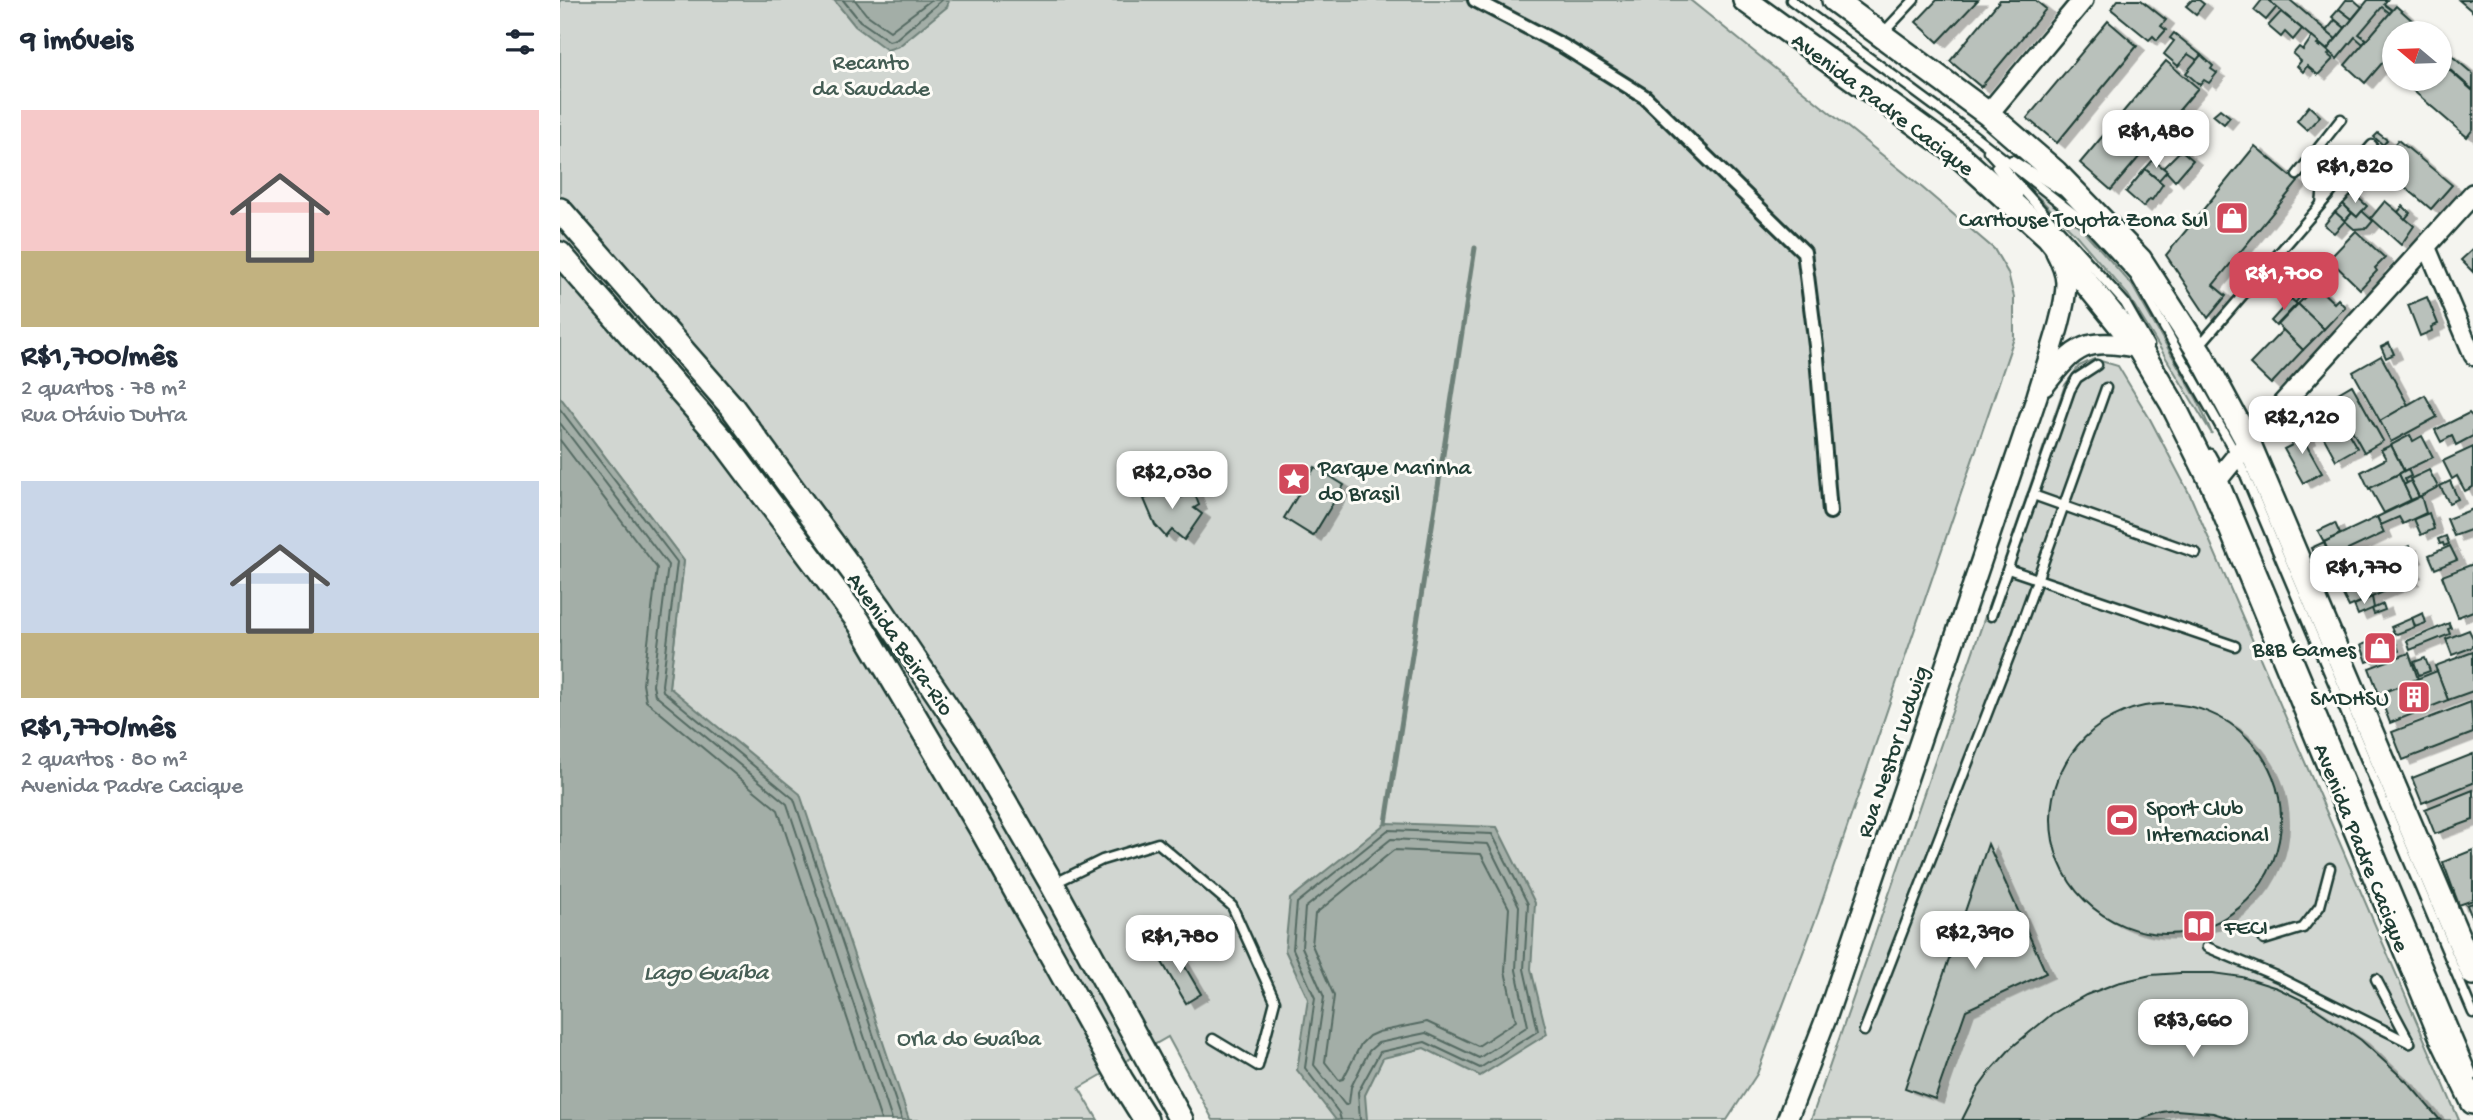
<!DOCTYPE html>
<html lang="pt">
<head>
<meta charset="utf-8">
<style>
  body { margin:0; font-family:"Gochi Hand",sans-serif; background:#f2f2f3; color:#1f2937; height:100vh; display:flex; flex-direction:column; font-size:26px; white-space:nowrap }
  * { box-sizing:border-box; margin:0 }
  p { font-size:23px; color:#747a83 }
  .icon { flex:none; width:38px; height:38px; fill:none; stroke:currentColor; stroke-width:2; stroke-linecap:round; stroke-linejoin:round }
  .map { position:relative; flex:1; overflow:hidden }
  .panel { display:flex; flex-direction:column; background:#fff; width:560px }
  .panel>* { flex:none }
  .needle { width:46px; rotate:289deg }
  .buttons { position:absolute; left:1822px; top:21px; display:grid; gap:14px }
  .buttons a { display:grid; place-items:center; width:70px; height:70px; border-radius:50%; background:#fff; box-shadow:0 2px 5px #0004; font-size:35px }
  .price { position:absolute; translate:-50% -60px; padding:0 16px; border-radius:14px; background:#fff; color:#222; font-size:23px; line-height:46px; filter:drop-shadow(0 2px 4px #0008) }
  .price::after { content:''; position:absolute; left:50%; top:42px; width:21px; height:16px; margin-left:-10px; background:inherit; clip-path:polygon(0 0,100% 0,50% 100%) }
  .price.current { background:#d1495b; color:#fff }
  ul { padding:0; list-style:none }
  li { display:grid; align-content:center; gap:14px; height:371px; padding:0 21px }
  li span { display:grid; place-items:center; height:217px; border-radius:0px; color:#555 }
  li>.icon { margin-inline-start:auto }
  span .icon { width:126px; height:126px; fill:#fffc; stroke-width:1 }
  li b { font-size:30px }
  h2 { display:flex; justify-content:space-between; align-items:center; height:84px; padding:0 21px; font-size:30px }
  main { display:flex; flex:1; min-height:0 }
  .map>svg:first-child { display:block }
  .green { fill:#d1d6d1; stroke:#788a82; stroke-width:2 }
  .water { fill:#a3aea7; stroke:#6e8179; stroke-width:2 }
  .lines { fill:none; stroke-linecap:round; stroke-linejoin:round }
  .shore { stroke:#546a62; stroke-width:2 }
  .stream { stroke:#6e8179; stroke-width:5 }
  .building { fill:#b9c1bb; stroke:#1f3d34; stroke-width:2; filter:url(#shadow) }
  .service-casing { stroke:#1f3d34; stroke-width:13 }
  .pedestrian-casing { stroke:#1f3d34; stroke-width:18 }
  .minor-casing { stroke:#1f3d34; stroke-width:21 }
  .tertiary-casing { stroke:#1f3d34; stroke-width:24 }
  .secondary-casing { stroke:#1f3d34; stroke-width:28 }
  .service { stroke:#fdfcf7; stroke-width:8 }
  .pedestrian { stroke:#fdfcf7; stroke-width:12 }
  .minor { stroke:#fdfcf7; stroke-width:16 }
  .tertiary { stroke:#fdfcf7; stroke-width:19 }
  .secondary { stroke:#fdfcf7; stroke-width:23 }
  .labels { text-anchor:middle; stroke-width:6; stroke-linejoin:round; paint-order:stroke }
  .park-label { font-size:23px; fill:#435c53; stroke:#fdfcf7 }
  .street-label { font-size:23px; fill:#1f3d34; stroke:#fdfcf7 }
  .poi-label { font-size:23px; fill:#1f3d34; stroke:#fdfcf7; text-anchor:end }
  .water-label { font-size:24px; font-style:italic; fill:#475f56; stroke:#fdfcf7 }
</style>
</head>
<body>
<main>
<section class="panel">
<h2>9 imóveis<svg class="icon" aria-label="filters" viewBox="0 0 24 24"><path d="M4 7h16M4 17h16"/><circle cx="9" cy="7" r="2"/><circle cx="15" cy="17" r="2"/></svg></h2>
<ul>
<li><span style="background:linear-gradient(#f6c9c9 65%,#c2b280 0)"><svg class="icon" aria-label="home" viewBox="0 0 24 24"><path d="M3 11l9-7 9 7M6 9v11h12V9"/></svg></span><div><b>R$1,700/mês</b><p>2 quartos · 78 m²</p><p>Rua Otávio Dutra</p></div></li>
<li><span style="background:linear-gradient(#c9d6e8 70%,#c2b280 0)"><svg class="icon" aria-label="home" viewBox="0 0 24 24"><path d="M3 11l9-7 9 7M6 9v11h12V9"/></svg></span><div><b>R$1,770/mês</b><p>2 quartos · 80 m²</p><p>Avenida Padre Cacique</p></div></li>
</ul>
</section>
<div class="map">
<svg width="1913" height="1120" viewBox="0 0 1913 1120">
  <defs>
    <filter id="shadow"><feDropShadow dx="8" dy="4.5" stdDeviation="0" flood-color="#0004"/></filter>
  </defs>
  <rect width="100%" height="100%" fill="#f4f4ef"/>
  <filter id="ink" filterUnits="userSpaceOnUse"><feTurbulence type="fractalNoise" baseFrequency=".0143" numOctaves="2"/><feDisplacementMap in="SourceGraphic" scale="14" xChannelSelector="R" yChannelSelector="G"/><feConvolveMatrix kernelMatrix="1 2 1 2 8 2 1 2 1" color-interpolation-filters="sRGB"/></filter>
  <g filter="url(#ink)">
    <g class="green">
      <path d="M0,0H1130L1352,179L1434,249L1448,273L1454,297V338L1258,913L1197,1074L1167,1120H653L608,1037L519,1088L538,1120H338L109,687L124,561L0,397Z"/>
      <path d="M1444,163L1522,229L1572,285L1638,401L1652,434L1568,295L1516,235Z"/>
      <path d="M1534,359L1558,366L1590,419L1630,495L1899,1120H1251L1505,385L1519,366Z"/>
    </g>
    <g class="water">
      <path d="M274,0H389L387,7L339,46L327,50L295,26Z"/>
      <path d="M0,397L124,561L109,687L240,794L349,1120H0Z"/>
      <path d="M826,823L937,827L975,903L971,969L987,1034L920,1076L864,1048L823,1058L805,1095L807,1120H776L737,1070L748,999L725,950L730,899Z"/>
    </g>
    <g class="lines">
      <g class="shore">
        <path d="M283,0L300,21L329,41L336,39L382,0"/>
        <path d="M295,0L306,14L330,31L371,0"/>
        <path d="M0,409L117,562L102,685L103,691L234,799L342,1120"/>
        <path d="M0,423L108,565L93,685L95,695L227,804L332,1120"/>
        <path d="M0,440L97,568L83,684L86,701L218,810L321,1120"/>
        <path d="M831,839L928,844L959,906L956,970L968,1026L919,1058L866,1033L818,1043L809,1051L791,1087L789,1103L785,1105L754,1065L764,997L742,947L745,908Z"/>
        <path d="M834,850L921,854L949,908L945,971L956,1021L918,1046L867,1022L818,1032L809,1036L801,1044L783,1079L779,1080L765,1062L774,996L752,945L755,914Z"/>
        <path d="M781,1120L779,1113L745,1068L755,998L733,949L737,903L828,830L932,834L968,904L964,969L978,1031L920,1068L865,1042L820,1052L798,1092L800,1120"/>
      </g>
      <path class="stream" d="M826,823L915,248"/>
    </g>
    <g class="building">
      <path d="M1377,0H1418L1378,42L1356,22Z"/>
      <path d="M1440,0H1475L1486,9L1421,87L1390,61Z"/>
      <path d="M1558,0H1581L1606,20L1601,26L1606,30L1597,40L1593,36L1589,40L1551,9Z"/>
      <path d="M1632,0H1639L1644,4L1636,14L1626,6Z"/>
      <path d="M1702,0H1708L1717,7L1706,20L1694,10Z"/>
      <path d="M1708,0H1730L1776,39L1767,50Z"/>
      <path d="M1786,0H1794L1802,7L1792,19L1779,9Z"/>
      <path d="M1808,0H1827L1824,4L1832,10L1830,13L1822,7L1799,34L1807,40L1803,44L1795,37L1777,59L1767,50Z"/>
      <path d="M1899,0H1913V12Z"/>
      <path d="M1836,6L1855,23L1852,27L1859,33L1849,31L1847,33H1834V49L1827,57L1834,63L1830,68L1823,62L1805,83L1785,65Z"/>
      <path d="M1779,9L1792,19L1785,28L1772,17Z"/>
      <path d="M1721,12L1742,29L1733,40L1725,32L1721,37L1708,26Z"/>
      <path d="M1775,20L1785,28L1776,39L1766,31Z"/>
      <path d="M1548,21L1577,46L1497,143L1467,118Z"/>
      <path d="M1614,33L1641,55L1637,60L1628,54L1618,66L1604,54L1614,41L1610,38Z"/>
      <path d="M1752,37L1759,43L1757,45L1760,47L1761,45L1770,53L1768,55L1773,59L1758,75L1747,66L1743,72L1737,66L1741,61L1733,54L1739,47L1743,50Z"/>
      <path d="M1880,46L1913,74V90L1880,61Z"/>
      <path d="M1641,55L1653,66L1651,69L1657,73L1649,83L1644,80L1640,85L1626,73Z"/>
      <path d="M1606,61L1638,88L1551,190L1520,163Z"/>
      <path d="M1880,62L1913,91V129L1907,137L1842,81L1843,79H1880Z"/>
      <path d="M1749,106L1760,116L1747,130L1737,121Z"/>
      <path d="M1660,109L1670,117L1664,124L1653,115Z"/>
      <path d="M1818,133L1827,140L1823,145L1814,137Z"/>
      <path d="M1838,140L1892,185L1871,209L1818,164Z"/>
      <path d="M1695,146L1738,182L1653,285L1666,296L1648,318L1606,255Z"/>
      <path d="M1621,150L1633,160L1615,181L1603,168Z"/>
      <path d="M1593,160L1607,171L1599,180L1585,169Z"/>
      <path d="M1585,169L1603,184L1592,200L1590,199L1583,207L1566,192Z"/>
      <path d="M1793,193L1807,206L1797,217L1783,204Z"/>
      <path d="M1825,201L1854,226L1841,245L1811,218Z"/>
      <path d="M1783,204L1792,213L1785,221L1775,212Z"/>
      <path d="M1843,206L1850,213L1845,219L1838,212Z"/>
      <path d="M1802,211L1813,221L1807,228L1794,229L1785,221L1792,213L1797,217Z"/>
      <path d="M1775,212L1785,221L1774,233L1764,225Z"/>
      <path d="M1796,231L1825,258L1815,268L1817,271L1800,289L1769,259Z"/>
      <path d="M1913,249V272L1901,260Z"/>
      <path d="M1751,277L1755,280L1735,303L1731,299Z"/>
      <path d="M1756,286L1774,303L1778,299L1785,307L1764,329L1738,304Z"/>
      <path d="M1867,297L1878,324L1871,327L1872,331L1860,336L1848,305Z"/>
      <path d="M1731,299L1737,304L1716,326L1711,321Z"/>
      <path d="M1738,304L1764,329L1743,350L1718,325Z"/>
      <path d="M1723,330L1743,350L1711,384L1690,364Z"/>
      <path d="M1829,343L1834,354L1826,358L1821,347Z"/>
      <path d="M1821,356L1848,405L1820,421L1793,372Z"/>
      <path d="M1792,385L1823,441L1804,452L1773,396Z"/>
      <path d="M1865,395L1877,417L1831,442L1820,421Z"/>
      <path d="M1772,405L1797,448L1776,460L1752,416Z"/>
      <path d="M1909,413L1913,417V436L1896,445L1892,436L1881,442L1875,430Z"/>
      <path d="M1742,427L1748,439L1744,441L1762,473L1743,483L1724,449L1732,445L1726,435Z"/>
      <path d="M1850,435L1853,441L1862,436L1873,457L1844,471L1831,445Z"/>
      <path d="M1831,445L1844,471L1809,489L1801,472L1826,459L1821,450Z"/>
      <path d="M1913,447V487L1905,491L1897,476L1892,479L1883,461Z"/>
      <path d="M755,467L784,485L753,536L724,518Z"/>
      <path d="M1848,469L1851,476L1845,479L1847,483L1844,485L1839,474Z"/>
      <path d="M1869,470L1878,487L1859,497L1850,479Z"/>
      <path d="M1839,474L1851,500L1824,513L1810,488Z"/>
      <path d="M599,480L603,491L612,487L617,499L634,492L639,505L634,508L642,514L624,540L612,530L606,537L595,525L584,499L593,495L589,484Z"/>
      <path d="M1851,481L1859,497L1851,500L1844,485Z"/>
      <path d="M1890,481L1898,499L1889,503L1880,486Z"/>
      <path d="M1861,496L1866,513L1843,524L1839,517L1821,525L1817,517Z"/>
      <path d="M1913,509V529L1894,536L1887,519Z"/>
      <path d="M1869,513L1874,529L1861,535L1854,519Z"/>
      <path d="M1817,517L1824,533L1771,558L1764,542Z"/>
      <path d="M1775,523L1780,534L1764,542L1758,531Z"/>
      <path d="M1886,536L1889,544L1884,546L1883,543L1880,544L1878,539Z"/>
      <path d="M1764,542L1767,549L1754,555L1751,548Z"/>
      <path d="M1849,546L1854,558L1814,576L1809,565Z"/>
      <path d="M1890,546L1897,560L1875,569L1869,555Z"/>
      <path d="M1848,561L1853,573L1849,575L1851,580L1789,607L1781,591Z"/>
      <path d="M1913,564V611L1898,617L1882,576Z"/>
      <path d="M1785,567L1790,578L1760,591L1756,579Z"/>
      <path d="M1812,597L1814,608L1798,615L1794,605Z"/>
      <path d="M1823,604L1825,610L1814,614L1812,609Z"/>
      <path d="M1863,613L1866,623L1855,627L1852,618Z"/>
      <path d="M1852,618L1855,627L1837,634L1834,633L1831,627Z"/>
      <path d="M1889,623L1891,628L1888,629L1890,634L1850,650L1847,641Z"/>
      <path d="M1909,630L1913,638V647L1892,655L1886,639Z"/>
      <path d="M1833,634L1839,651L1807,662L1801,645Z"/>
      <path d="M1913,652V691L1888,700L1875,666Z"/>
      <path d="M1849,653L1858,679L1819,694L1809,668Z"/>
      <path d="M1865,658L1870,671L1859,675L1854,662Z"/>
      <path d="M1877,671L1888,700L1830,723L1819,694Z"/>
      <path d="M1911,702L1913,733L1843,760L1832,732Z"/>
      <circle cx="1606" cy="819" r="115"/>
      <path d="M1913,754V783L1862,803L1852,778Z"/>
      <path d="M1913,790V820L1875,834L1865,809Z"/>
      <path d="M1428,844L1486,973L1406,1010L1375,1099L1345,1088Z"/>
      <path d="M1913,850V900L1899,905L1883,862Z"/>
      <path d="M1913,903V920L1907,905Z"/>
      <path d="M614,948L641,994L626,1003L599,957Z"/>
      <path d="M1620,973H1653L1682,977L1717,988L1746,1002L1801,1040L1849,1084L1880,1120H1676L1653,1113L1616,1110L1602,1112L1579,1120H1402L1417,1090L1433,1068L1452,1047L1492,1014L1526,995L1557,983L1591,975Z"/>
    </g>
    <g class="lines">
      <defs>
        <g id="service">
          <path d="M1231,0L1411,133L1527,224L1575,276L1677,456L1913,1013"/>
          <path d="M1323,33L1354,0"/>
          <path d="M1428,151L1565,303L1589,345"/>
          <path d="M1452,160L1500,190"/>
          <path d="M1745,166C1763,179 1764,183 1761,204"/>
          <path d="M1436,167L1458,195"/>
          <path d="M1737,175L1781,119"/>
          <path d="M1639,346L1812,145"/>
          <path d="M1650,454L1661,474L1913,1076"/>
          <path d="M1473,495L1636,553"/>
          <path d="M1448,569L1675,646"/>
          <path d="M1431,616L1510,390L1517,378L1537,365"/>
          <path d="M495,883L542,860L598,843L672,906L715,1001L698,1066L653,1039"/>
          <path d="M1704,940L1743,928L1760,906L1770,868"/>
          <path d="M1647,947L1718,977L1850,1043"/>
          <path d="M1816,979L1850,1043"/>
          <path d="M1304,1031L1454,644L1546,388"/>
        </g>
        <path id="pedestrian" d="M915,0L1003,46L1085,97L1244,252L1256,346L1270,512"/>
        <path id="minor" d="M1867,247L1913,356"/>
        <g id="tertiary">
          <path d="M1428,114L1523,0"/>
          <path d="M1484,386C1516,344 1526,338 1579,348"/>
          <path d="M1653,485L1688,442L1913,194"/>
          <path d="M1227,1120L1267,1016L1477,396C1486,365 1506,313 1506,283C1506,272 1501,262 1496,252"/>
        </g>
        <g id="secondary">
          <path d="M1185,0L1395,152L1488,236L1579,348L1612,403L1653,485L1882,1038L1913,1102"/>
          <path d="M1274,0L1428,114L1495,172L1580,260L1640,353L1688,442L1913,973"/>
          <path d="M0,210L172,407L320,608L409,740L492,884L621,1120"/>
          <path d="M0,254L162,439L299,622L422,830L561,1080L586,1120"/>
        </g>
      </defs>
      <use href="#service" class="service-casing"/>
      <use href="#pedestrian" class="pedestrian-casing"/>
      <use href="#minor" class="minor-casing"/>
      <use href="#tertiary" class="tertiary-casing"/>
      <use href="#secondary" class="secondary-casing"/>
      <use href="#service" class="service"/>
      <use href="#pedestrian" class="pedestrian"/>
      <use href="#minor" class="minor"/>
      <use href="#tertiary" class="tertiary"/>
      <use href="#secondary" class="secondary"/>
    </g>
  </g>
  <defs>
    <symbol id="shop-square" viewBox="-11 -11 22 22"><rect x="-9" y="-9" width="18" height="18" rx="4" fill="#d1495b" stroke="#fdfcf7"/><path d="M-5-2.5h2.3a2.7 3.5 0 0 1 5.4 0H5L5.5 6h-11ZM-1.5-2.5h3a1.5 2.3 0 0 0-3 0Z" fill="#fff"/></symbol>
    <symbol id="sight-square" viewBox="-11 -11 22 22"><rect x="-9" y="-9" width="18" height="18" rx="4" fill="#d1495b" stroke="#fdfcf7"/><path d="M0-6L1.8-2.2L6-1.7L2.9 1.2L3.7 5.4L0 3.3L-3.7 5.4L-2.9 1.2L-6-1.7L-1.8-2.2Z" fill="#fff"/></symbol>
    <symbol id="building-square" viewBox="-11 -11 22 22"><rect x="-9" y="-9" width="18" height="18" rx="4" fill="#d1495b" stroke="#fdfcf7"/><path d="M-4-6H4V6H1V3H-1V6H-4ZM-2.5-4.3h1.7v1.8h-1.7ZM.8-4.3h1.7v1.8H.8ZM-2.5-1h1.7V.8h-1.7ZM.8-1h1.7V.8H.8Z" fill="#fff"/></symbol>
    <symbol id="stadium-square" viewBox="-11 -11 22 22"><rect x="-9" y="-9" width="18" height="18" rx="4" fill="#d1495b" stroke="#fdfcf7"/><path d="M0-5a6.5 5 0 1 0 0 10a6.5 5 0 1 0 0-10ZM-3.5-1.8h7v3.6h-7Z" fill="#fff"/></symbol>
    <symbol id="library-square" viewBox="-11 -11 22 22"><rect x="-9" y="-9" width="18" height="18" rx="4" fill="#d1495b" stroke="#fdfcf7"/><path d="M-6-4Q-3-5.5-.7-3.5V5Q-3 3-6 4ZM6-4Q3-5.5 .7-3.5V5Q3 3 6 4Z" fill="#fff"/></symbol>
  </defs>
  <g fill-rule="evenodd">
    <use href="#shop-square" x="1653" y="199" width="38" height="38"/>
    <use href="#sight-square" x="715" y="460" width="38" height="38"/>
    <use href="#shop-square" x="1801" y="629" width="38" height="38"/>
    <use href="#building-square" x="1835" y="678" width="38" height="38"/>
    <use href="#stadium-square" x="1543" y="801" width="38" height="38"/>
    <use href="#library-square" x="1620" y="907" width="38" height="38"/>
  </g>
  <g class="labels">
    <g class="park-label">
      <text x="311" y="69">Recanto<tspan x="311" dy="26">da Saudade</tspan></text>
      <text x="409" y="1045">Orla do Guaíba</text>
    </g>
    <g class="street-label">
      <text transform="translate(1324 103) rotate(37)" y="8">Avenida Padre Cacique</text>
      <text transform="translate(342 643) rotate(55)" y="8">Avenida Beira-Rio</text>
      <text transform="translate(1331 751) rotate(-71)" y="8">Rua Nestor Ludwig</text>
      <text transform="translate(1803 847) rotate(68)" y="8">Avenida Padre Cacique</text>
    </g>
    <g class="poi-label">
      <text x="1648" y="226">CarHouse Toyota Zona Sul</text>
      <text x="758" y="474" text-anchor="start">Parque Marinha<tspan x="758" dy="26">do Brasil</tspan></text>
      <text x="1796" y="656">B&amp;B Games</text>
      <text x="1829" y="705">SMDHSU</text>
      <text x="1586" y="815" text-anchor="start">Sport Club<tspan x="1586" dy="26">Internacional</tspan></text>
      <text x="1664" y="934" text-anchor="start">FECI</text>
    </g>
    <g class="water-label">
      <text x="146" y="979">Lago Guaíba</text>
    </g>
  </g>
</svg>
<div class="buttons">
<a><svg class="needle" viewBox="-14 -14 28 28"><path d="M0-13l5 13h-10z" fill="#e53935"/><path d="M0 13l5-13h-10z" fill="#747a83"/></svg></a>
</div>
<b class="price" style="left:1596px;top:170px">R$1,480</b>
<b class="price" style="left:1795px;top:205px">R$1,820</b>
<b class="price current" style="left:1724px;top:312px">R$1,700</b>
<b class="price" style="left:1742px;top:456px">R$2,120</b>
<b class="price" style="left:612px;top:511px">R$2,030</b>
<b class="price" style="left:1804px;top:606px">R$1,770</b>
<b class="price" style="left:1415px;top:971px">R$2,390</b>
<b class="price" style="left:620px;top:975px">R$1,780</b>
<b class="price" style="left:1633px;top:1059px">R$3,660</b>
</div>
</main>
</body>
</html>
